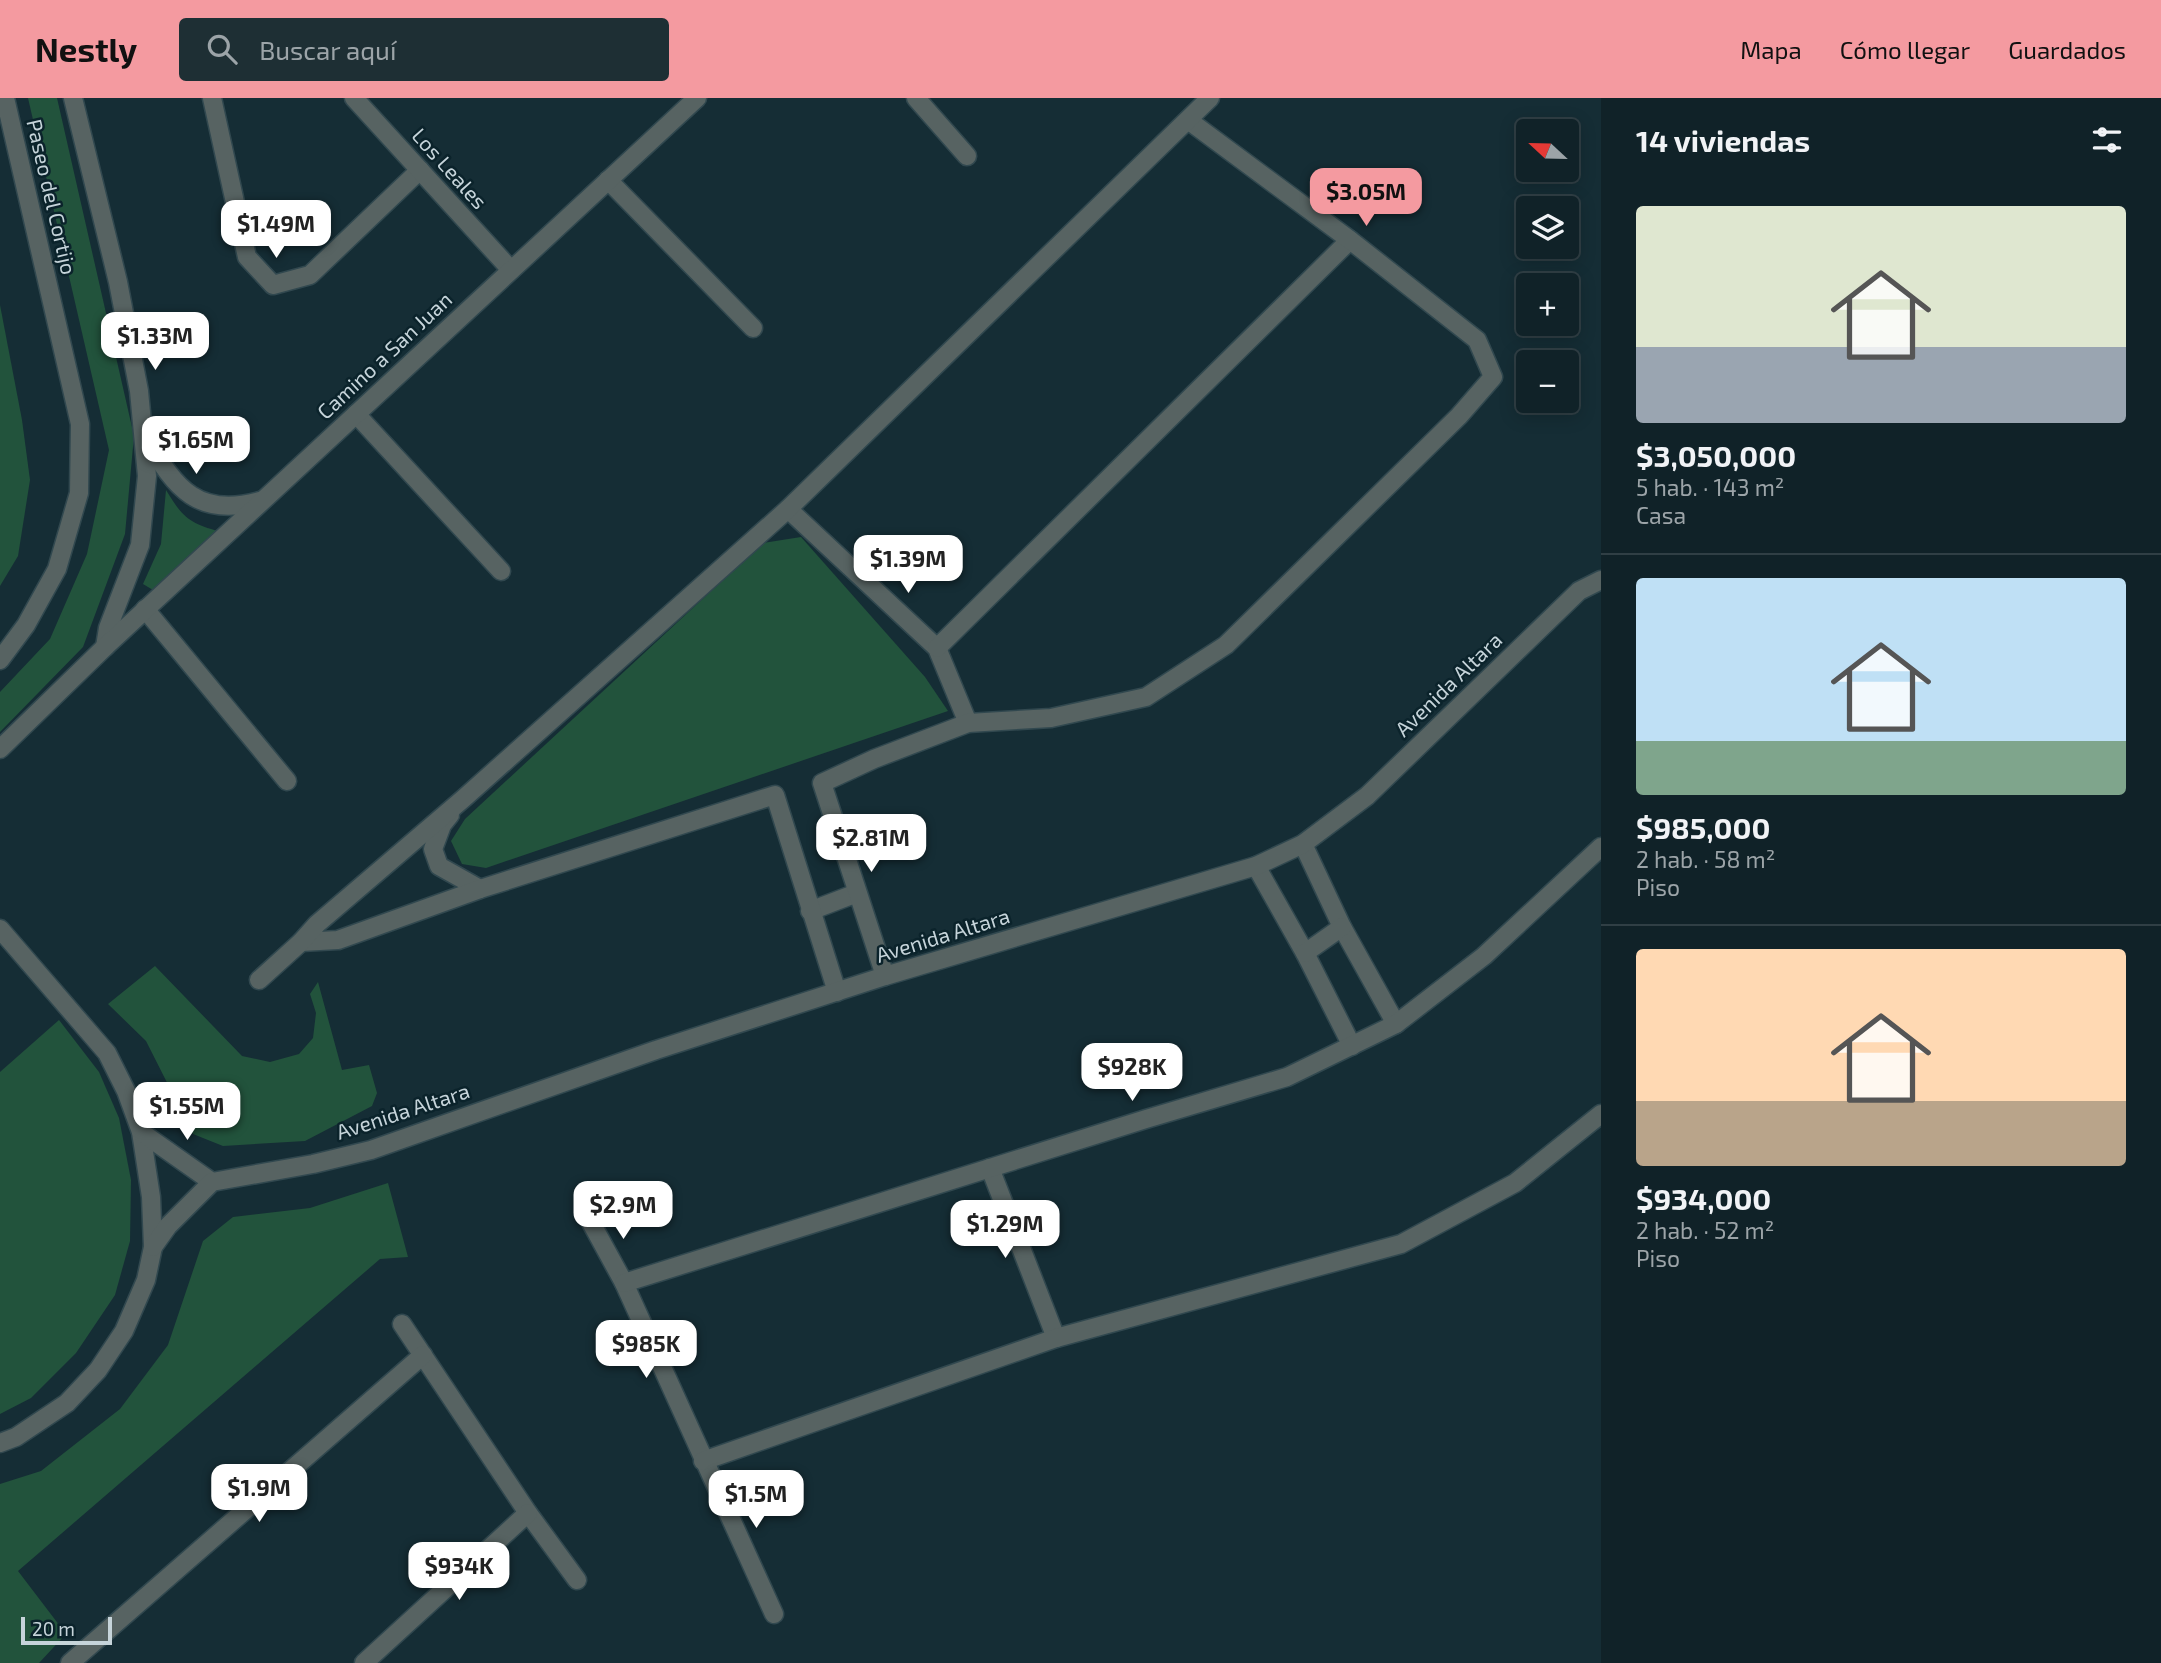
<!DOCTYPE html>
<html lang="es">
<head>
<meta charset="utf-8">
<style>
  body { margin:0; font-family:"Exo 2",sans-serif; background:#1e2f34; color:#f1f3f6; height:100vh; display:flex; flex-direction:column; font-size:26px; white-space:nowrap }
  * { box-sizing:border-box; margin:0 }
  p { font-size:23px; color:#9ca4a8 }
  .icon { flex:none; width:38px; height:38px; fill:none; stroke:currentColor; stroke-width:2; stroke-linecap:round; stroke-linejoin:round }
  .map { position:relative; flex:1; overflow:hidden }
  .panel { display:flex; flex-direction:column; background:#102228; width:560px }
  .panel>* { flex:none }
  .needle { width:46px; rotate:292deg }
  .tools { position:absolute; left:1516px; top:21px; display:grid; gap:14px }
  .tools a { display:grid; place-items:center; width:63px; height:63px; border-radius:7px; background:#102228; box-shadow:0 4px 18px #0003,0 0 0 2px #303f45; font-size:35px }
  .scale { position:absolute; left:21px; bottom:18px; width:91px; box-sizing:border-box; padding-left:7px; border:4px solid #c6d4da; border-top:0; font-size:19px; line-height:24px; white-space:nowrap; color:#c6d4da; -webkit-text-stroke:5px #0b232b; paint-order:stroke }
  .price { position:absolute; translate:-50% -60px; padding:0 16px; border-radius:14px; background:#fff; color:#222; font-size:23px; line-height:46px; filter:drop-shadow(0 2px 4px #0008) }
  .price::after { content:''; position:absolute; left:50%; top:42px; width:21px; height:16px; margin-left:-10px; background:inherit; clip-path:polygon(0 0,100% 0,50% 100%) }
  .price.current { background:#f49aa0; color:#111 }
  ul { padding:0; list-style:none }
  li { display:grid; align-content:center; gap:14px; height:371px; padding:0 35px }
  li+li { border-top:2px solid #303f45 }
  li span { display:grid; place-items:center; height:217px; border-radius:7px; color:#555 }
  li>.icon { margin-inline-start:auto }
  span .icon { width:126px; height:126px; fill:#fffc; stroke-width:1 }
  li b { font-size:30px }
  h2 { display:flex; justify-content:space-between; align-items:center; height:84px; padding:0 35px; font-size:30px }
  header { display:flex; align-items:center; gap:42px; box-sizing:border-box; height:98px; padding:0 35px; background:#f49aa0; color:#111 }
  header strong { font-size:33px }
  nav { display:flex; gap:38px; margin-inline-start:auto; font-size:24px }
  .search { width:490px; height:63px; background:#1e2f34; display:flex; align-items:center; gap:18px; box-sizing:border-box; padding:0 24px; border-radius:7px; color:#9ca4a8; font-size:26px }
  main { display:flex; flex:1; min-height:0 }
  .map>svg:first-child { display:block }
  .green { fill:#22533c }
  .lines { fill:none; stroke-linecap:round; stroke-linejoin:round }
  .minor-casing { stroke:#31484f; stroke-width:21 }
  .minor { stroke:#576362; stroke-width:18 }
  .labels { text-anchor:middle; stroke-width:5; stroke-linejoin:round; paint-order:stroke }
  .street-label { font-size:21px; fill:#c6d4da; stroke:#0b232b }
</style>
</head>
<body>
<header>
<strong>Nestly</strong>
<div class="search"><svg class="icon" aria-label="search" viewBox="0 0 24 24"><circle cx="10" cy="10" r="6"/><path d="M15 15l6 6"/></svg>Buscar aquí</div>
<nav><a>Mapa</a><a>Cómo llegar</a><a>Guardados</a></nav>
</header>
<main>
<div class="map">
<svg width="1601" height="1565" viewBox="0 0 1601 1565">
  <rect width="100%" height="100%" fill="#152d35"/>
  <g class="green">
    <path d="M28,0H57L134,338L125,436L83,549L0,634V594L50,541L87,456L109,352Z"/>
    <path d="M0,207L22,322L30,382L18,458L0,488Z"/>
    <path d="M166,392C184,422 190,425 224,435L158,495L143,486L161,446Z"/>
    <path d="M801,439L925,579L948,613L486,770L462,766L451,743L465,721L763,445Z"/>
    <path d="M155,868L242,958L270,964L299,956L313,940L316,915L310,896L318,884L342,972L369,967L377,995L372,1008L305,1043L223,1048L193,1036L146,943L108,906Z"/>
    <path d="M59,922L99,974L119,1020L131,1082L130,1143L115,1197L76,1255L31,1300L0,1316V974Z"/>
    <path d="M388,1085L408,1159L380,1161L18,1473L66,1536L39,1565H0V1386L41,1373L120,1311L168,1247L203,1143L233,1119L310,1110Z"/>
  </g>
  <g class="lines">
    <defs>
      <g id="minor">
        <path d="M73,0L118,184L139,293L147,378L140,447L108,530L105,549"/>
        <path d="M212,0L247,159L273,187L310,177L420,72"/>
        <path d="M354,0L511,172"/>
        <path d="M916,0L967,58"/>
        <path d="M608,82L753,230"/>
        <path d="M356,316L501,473"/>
        <path d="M147,342C176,391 198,420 260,403"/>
        <path d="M788,411L937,550L968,625"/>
        <path d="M145,511L287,683"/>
        <path d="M937,550L1350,142"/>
        <path d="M0,562L26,527L57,471L79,395L80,326L5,0"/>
        <path d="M0,651L105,549L697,0"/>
        <path d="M450,717L442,727L433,751L439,768L480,791"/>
        <path d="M1303,746L1342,829L1396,926"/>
        <path d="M1256,768L1305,855L1352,948"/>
        <path d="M810,813L857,795"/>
        <path d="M0,831L107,955L126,993L141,1034L151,1099L153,1149L146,1182L124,1233L98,1272L67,1305L16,1339L0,1345"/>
        <path d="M301,844L338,842L480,791L775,697L837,894"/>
        <path d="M1305,855L1342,829"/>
        <path d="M885,878L822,685L874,661L968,625L1051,620L1146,599L1226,547L1459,318L1493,279L1477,242L1350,142L1188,22"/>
        <path d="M259,882L301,844L317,826L463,701L788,411L1210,0"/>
        <path d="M141,1034L212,1084"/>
        <path d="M990,1070L1056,1240"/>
        <path d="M588,1119L624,1185L774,1516"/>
        <path d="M153,1149L168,1128L212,1084L313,1066L371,1052L656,952L885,878L1256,768L1303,746L1367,698L1579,493L1601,482"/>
        <path d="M624,1185L1146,1021L1287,979L1396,926L1484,858L1601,749"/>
        <path d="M402,1226L528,1415L577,1482"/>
        <path d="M703,1363L1056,1240L1401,1146L1515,1085L1601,1016"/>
        <path d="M70,1565L423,1257"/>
        <path d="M364,1565L528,1415"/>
      </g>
    </defs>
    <use href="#minor" class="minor-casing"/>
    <use href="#minor" class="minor"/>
  </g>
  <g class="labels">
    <g class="street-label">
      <text transform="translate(449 71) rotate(48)" y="7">Los Leales</text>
      <text transform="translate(51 99) rotate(77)" y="7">Paseo del Cortijo</text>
      <text transform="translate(385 258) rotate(-43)" y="7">Camino a San Juan</text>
      <text transform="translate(1449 587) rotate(-44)" y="7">Avenida Altara</text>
      <text transform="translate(943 838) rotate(-17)" y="7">Avenida Altara</text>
      <text transform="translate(403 1014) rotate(-18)" y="7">Avenida Altara</text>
    </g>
  </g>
</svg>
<div class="tools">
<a><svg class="needle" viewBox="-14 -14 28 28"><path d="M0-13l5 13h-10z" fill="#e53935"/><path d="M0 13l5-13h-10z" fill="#9ca4a8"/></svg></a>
<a><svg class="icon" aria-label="layers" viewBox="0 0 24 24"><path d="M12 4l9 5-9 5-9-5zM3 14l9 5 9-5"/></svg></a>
<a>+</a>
<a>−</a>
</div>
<div class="scale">20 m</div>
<b class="price current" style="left:1366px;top:130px">$3.05M</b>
<b class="price" style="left:276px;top:162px">$1.49M</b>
<b class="price" style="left:155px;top:274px">$1.33M</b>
<b class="price" style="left:196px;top:378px">$1.65M</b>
<b class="price" style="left:908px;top:497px">$1.39M</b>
<b class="price" style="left:871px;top:776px">$2.81M</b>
<b class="price" style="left:1132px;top:1005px">$928K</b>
<b class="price" style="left:187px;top:1044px">$1.55M</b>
<b class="price" style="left:623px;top:1143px">$2.9M</b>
<b class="price" style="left:1005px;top:1162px">$1.29M</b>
<b class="price" style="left:646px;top:1282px">$985K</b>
<b class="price" style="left:259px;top:1426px">$1.9M</b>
<b class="price" style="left:756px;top:1432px">$1.5M</b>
<b class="price" style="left:459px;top:1504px">$934K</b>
</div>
<section class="panel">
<h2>14 viviendas<svg class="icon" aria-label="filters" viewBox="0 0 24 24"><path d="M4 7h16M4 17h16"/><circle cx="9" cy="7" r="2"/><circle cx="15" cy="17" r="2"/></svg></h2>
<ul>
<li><span style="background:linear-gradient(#dfe7d0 65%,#9aa5b1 0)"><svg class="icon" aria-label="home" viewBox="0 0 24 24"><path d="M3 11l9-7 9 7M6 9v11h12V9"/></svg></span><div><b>$3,050,000</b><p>5 hab. · 143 m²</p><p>Casa</p></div></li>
<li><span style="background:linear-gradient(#bfe0f5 75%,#7fa58c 0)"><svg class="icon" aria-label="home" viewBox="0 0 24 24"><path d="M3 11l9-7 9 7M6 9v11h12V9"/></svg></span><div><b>$985,000</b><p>2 hab. · 58 m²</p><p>Piso</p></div></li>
<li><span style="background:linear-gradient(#ffd9b3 70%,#b9a48a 0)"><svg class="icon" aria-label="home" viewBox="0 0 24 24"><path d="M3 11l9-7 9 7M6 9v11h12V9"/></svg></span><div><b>$934,000</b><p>2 hab. · 52 m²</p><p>Piso</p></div></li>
</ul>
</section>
</main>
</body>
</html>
